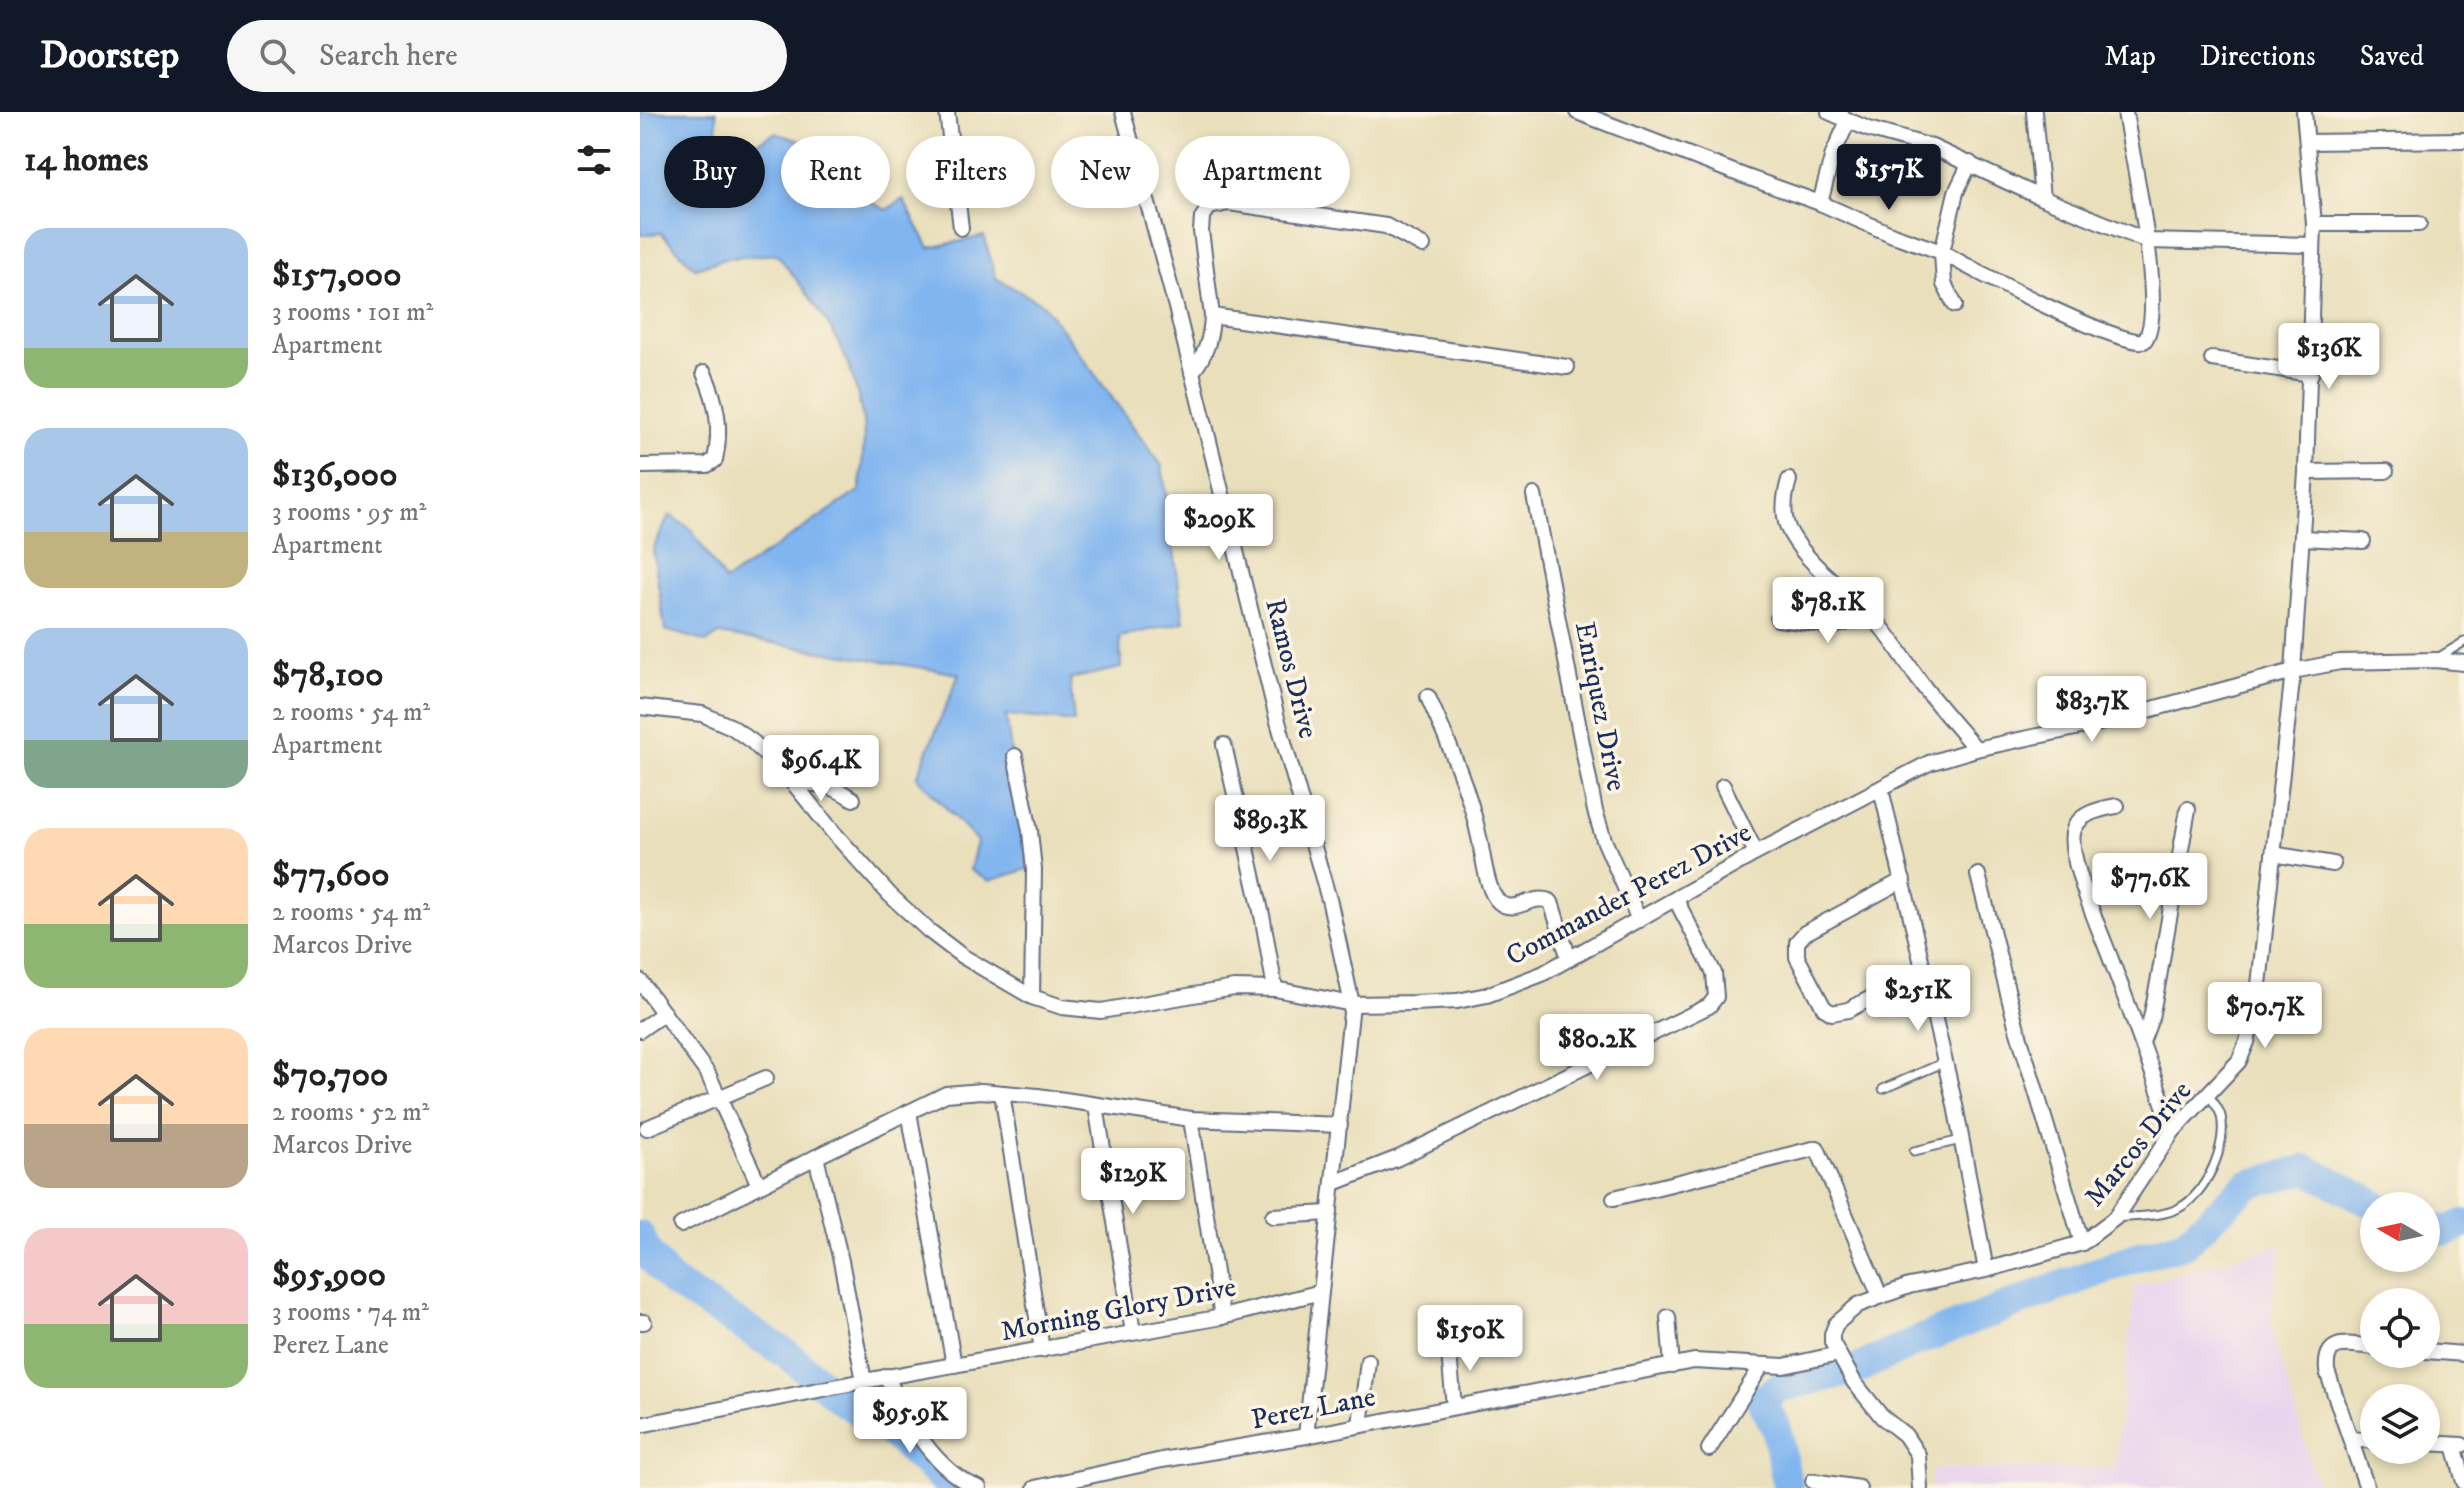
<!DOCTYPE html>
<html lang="en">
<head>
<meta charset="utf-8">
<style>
  body { margin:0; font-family:"IM FELL DW Pica",serif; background:#f6f6f6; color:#222; height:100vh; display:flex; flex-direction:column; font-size:30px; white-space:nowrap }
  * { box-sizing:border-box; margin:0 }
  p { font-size:26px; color:#767676 }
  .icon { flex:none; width:44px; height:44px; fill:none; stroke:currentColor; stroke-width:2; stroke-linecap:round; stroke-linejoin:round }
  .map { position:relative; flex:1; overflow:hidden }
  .details { display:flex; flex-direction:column; background:#fff; width:640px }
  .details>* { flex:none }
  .banner { position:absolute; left:24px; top:24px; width:760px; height:72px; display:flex; gap:16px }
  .needle { width:52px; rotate:279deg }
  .tools { position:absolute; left:1720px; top:1080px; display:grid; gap:16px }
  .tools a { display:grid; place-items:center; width:80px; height:80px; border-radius:50%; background:#fff; box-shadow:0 4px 12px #0003; font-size:40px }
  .price { position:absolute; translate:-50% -68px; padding:0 18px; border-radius:8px; background:#fff; color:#222; font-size:26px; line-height:52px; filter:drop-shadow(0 2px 4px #0008) }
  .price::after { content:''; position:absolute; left:50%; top:48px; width:24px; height:18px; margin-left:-12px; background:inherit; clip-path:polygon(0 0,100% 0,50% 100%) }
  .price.on { background:#111827; color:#fff }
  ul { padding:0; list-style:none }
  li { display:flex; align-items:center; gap:24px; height:200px; padding:0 24px }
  li span { display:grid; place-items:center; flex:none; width:224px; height:160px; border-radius:24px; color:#555 }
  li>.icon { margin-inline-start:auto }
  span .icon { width:96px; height:96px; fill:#fffc; stroke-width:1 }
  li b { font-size:34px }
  h2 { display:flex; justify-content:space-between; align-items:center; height:96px; padding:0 24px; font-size:34px }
  .tag { padding:0 28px; border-radius:36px; background:#fff; box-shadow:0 4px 12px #0003; font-size:28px; line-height:72px }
  .tag.on { background:#111827; color:#fff }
  header { display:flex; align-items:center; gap:48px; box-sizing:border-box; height:112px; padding:0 40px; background:#111827; color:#fff }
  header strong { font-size:38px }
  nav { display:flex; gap:44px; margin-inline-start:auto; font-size:28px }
  .search { width:560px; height:72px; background:#f6f6f6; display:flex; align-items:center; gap:20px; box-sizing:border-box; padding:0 28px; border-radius:44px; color:#767676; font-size:30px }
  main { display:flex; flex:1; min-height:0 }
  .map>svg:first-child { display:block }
  .built { fill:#e8d2ee }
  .water { fill:#81b5ef; stroke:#4e72a6; stroke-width:2 }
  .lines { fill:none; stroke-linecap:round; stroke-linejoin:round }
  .river { stroke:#81b5ef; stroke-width:30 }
  .service-casing { stroke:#636d7f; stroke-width:11 }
  .minor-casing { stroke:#636d7f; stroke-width:18 }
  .service { stroke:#fff; stroke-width:7 }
  .minor { stroke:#fff; stroke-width:14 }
  .labels { text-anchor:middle; stroke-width:7; stroke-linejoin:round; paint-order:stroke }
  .street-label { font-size:28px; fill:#1b2f5e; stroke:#fcf5e5 }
</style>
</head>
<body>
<header>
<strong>Doorstep</strong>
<div class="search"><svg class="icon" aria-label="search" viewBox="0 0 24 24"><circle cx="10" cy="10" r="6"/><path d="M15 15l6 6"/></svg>Search here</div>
<nav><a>Map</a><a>Directions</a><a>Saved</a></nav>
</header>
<main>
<section class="details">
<h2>14 homes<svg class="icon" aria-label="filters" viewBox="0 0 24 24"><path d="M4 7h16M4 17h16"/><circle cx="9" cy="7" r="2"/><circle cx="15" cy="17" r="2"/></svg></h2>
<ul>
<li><span style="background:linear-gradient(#a9c7e8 75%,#8fb573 0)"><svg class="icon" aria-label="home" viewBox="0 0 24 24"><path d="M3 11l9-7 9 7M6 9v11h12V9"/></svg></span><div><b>$157,000</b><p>3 rooms · 101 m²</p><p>Apartment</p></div></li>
<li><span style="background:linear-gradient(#a9c7e8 65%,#c2b280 0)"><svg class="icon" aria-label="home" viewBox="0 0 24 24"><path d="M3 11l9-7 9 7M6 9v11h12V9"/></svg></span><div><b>$136,000</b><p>3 rooms · 95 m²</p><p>Apartment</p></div></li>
<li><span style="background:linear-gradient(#a9c7e8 70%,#7fa58c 0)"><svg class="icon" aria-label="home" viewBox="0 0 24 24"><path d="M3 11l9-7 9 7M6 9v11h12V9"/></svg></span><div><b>$78,100</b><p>2 rooms · 54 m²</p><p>Apartment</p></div></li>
<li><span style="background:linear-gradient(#ffd9b3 60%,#8fb573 0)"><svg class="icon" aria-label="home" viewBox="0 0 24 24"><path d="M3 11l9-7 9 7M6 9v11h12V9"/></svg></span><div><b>$77,600</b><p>2 rooms · 54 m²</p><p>Marcos Drive</p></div></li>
<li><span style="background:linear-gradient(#ffd9b3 60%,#b9a48a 0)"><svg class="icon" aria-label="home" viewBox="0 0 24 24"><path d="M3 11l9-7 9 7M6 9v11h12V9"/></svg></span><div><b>$70,700</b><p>2 rooms · 52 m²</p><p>Marcos Drive</p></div></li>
<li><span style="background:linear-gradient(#f6c9c9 60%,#8fb573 0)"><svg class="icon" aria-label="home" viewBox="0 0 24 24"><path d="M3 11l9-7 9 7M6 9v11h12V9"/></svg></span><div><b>$95,900</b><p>3 rooms · 74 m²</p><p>Perez Lane</p></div></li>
</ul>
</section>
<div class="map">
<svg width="1824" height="1376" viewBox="0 0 1824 1376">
  <rect width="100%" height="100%" fill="#fcf5e5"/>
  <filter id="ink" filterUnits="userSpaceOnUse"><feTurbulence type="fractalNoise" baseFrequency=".0125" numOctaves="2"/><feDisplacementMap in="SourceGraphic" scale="16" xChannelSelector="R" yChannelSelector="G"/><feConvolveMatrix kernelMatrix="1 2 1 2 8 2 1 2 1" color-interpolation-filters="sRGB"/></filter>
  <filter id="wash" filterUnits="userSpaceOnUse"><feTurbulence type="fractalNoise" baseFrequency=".006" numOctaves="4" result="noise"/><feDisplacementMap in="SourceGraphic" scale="32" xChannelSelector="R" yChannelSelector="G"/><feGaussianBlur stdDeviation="1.8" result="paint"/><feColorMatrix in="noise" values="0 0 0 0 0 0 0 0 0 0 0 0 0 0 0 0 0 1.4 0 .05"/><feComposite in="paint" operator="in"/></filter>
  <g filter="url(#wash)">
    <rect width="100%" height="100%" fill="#e9dfbb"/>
    <path class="built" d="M1642,1133L1629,1208L1678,1376H1290L1293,1357L1475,1356L1495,1174Z"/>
    <path class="water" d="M0,0H76L78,26L97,36L118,30L135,21L169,31L175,62L246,98L263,87L289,136L344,124L356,166L404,193L522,354L544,510L480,525L481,556L430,567L434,610L366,603L378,690L377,704L386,726L388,757L349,769L330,758L337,729L277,665L319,562L79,522L67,530L25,518L13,438L29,403L51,417L85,469L220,378C221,357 226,332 223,310C212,235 181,200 137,142L88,146L55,156L21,121L0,123Z"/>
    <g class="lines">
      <g class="river">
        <path d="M1786,1113L1806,1119L1824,1112"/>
        <path d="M0,1124L8,1142L33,1171L147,1242L205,1291L240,1311L313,1376"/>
        <path d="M1148,1376L1136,1316L1122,1289L1139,1275L1215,1258L1277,1229L1499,1144L1544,1132L1607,1073L1666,1057L1738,1094"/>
      </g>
    </g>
  </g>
  <g filter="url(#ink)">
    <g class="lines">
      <defs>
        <g id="service">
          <path d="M1799,545L1824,530"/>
          <path d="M1243,977L1305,950"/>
          <path d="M1274,1039L1321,1028"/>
          <path d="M1477,1106C1496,1104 1522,1105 1539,1096C1566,1082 1588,1033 1581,1004C1579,996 1573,989 1568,983"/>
        </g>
        <g id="minor">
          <path d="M307,0L321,116"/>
          <path d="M937,0L1104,64L1180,91"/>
          <path d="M1189,0L1228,17L1292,35L1402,86L1507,129L1673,133"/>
          <path d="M1394,0L1402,86"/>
          <path d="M1208,9L1193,42L1180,91L1253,123L1302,140L1316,80L1330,51"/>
          <path d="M1667,30L1824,28"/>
          <path d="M1674,112H1779"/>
          <path d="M1302,140C1332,158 1476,233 1504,229C1528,201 1491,41 1485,0"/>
          <path d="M1302,140L1304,172L1315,193"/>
          <path d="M572,204L927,255"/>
          <path d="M1572,247L1671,262"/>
          <path d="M552,260C566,243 571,226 572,204L561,119L562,106L569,95L589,91L746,114L783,134"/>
          <path d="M0,354L67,353L75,348C82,316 77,290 64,261"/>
          <path d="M1666,360L1746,359"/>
          <path d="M1149,368C1144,385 1141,406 1151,422C1170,456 1207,478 1233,506C1252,525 1265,549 1281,571C1298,594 1317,615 1336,637"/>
          <path d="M894,383L955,699L964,728L999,808"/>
          <path d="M1662,426L1723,429"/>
          <path d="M1138,507L1193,514L1232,504"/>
          <path d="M788,585C808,630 829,676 839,725C843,741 846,779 859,790C875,804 893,780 911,790L929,847"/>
          <path d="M0,595L62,602L92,615L114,631L155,673L193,720L250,783L288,818L322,844L392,885L422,895L461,899L594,876L635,877L712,892L774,891L817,889L847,883L902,862L1116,741L1289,651L1336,637L1464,610L1653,559L1700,550L1795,548L1824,551"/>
          <path d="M584,633L623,808L635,877"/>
          <path d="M375,644L390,719L394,758L392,885"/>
          <path d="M155,673C179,669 193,674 213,687"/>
          <path d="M1083,674L1116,741"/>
          <path d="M1241,677L1315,993L1346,1158"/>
          <path d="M1477,694C1461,697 1437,701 1433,721C1428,747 1460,818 1470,845C1492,903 1513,961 1533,1019"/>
          <path d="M1633,742L1693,752"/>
          <path d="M1338,763L1376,913L1442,1131"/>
          <path d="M1263,768L1165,821L1157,830V845L1184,896L1192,901L1208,898L1283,859"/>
          <path d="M0,869L68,962L119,1073"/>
          <path d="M0,918L24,901"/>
          <path d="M1502,930L1511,906L1519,865L1548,697"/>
          <path d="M362,981L402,1238"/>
          <path d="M456,994L493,1220"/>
          <path d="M269,1000L314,1253"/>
          <path d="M551,1007L582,1205"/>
          <path d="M7,1016L126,966"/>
          <path d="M694,1071L758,1046L1069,894L1076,885L1074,861L1036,788"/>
          <path d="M974,1086L1177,1036L1240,1184"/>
          <path d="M633,1104L690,1101"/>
          <path d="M41,1113L176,1045"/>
          <path d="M1028,1205L1032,1254"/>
          <path d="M0,1210H4"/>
          <path d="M808,1230L814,1295"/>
          <path d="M1786,1239L1824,1242"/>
          <path d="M247,1264C263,1304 296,1361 339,1376"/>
          <path d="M224,1269L201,1149L176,1045L306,982L341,979L398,984L551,1007L700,1013"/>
          <path d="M0,1313L224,1269L582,1205L681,1180L712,892L690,791L637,606L536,195L483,0"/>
          <path d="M720,1313L728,1249"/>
          <path d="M666,1324L681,1180"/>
          <path d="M1712,1327L1734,1329"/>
          <path d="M1786,1331L1822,1333"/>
          <path d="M1814,1333L1824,1370"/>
          <path d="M1069,1337L1121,1255"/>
          <path d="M1173,1369L1219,1376"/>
          <path d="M395,1376L522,1348L666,1324L1054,1249L1144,1254L1198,1242"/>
          <path d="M1280,1376L1278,1343L1265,1323L1242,1305L1214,1270L1192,1230V1222L1196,1212L1218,1193L1269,1174L1346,1158L1442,1131L1475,1106L1533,1019L1599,949L1607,930L1619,873L1653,559L1666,360L1674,112L1664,0"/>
          <path d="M1727,1376L1687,1259C1684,1224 1710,1233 1734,1235"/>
        </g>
      </defs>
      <use href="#service" class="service-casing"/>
      <use href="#minor" class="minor-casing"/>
      <use href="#service" class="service"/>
      <use href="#minor" class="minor"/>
    </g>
  </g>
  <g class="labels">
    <g class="street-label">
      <text transform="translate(653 556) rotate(76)" y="10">Ramos Drive</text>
      <text transform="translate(962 594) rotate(79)" y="10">Enriquez Drive</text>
      <text transform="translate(988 781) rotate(-28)" y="10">Commander Perez Drive</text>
      <text transform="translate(1497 1031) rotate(-51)" y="10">Marcos Drive</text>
      <text transform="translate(478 1196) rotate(-11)" y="10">Morning Glory Drive</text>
      <text transform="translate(673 1295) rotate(-11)" y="10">Perez Lane</text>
    </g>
  </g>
</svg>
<div class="tools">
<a><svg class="needle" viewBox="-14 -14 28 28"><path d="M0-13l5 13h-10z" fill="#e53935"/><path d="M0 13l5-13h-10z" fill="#767676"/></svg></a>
<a><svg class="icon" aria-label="locate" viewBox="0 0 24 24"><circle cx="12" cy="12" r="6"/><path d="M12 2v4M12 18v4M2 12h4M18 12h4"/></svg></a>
<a><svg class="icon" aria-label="layers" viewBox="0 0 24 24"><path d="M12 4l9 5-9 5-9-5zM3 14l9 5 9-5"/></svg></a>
</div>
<b class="price on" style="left:1249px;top:100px">$157K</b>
<b class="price" style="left:1689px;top:279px">$136K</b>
<b class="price" style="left:579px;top:450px">$209K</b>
<b class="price" style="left:1188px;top:533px">$78.1K</b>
<b class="price" style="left:1452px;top:632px">$83.7K</b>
<b class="price" style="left:181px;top:691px">$96.4K</b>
<b class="price" style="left:630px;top:751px">$89.3K</b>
<b class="price" style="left:1510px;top:809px">$77.6K</b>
<b class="price" style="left:1278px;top:921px">$251K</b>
<b class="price" style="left:1625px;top:938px">$70.7K</b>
<b class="price" style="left:957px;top:970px">$80.2K</b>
<b class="price" style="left:493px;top:1104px">$129K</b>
<b class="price" style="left:830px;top:1261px">$150K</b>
<b class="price" style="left:270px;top:1343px">$95.9K</b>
<div class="banner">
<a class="tag on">Buy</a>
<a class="tag">Rent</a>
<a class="tag">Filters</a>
<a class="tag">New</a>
<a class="tag">Apartment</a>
</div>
</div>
</main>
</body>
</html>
